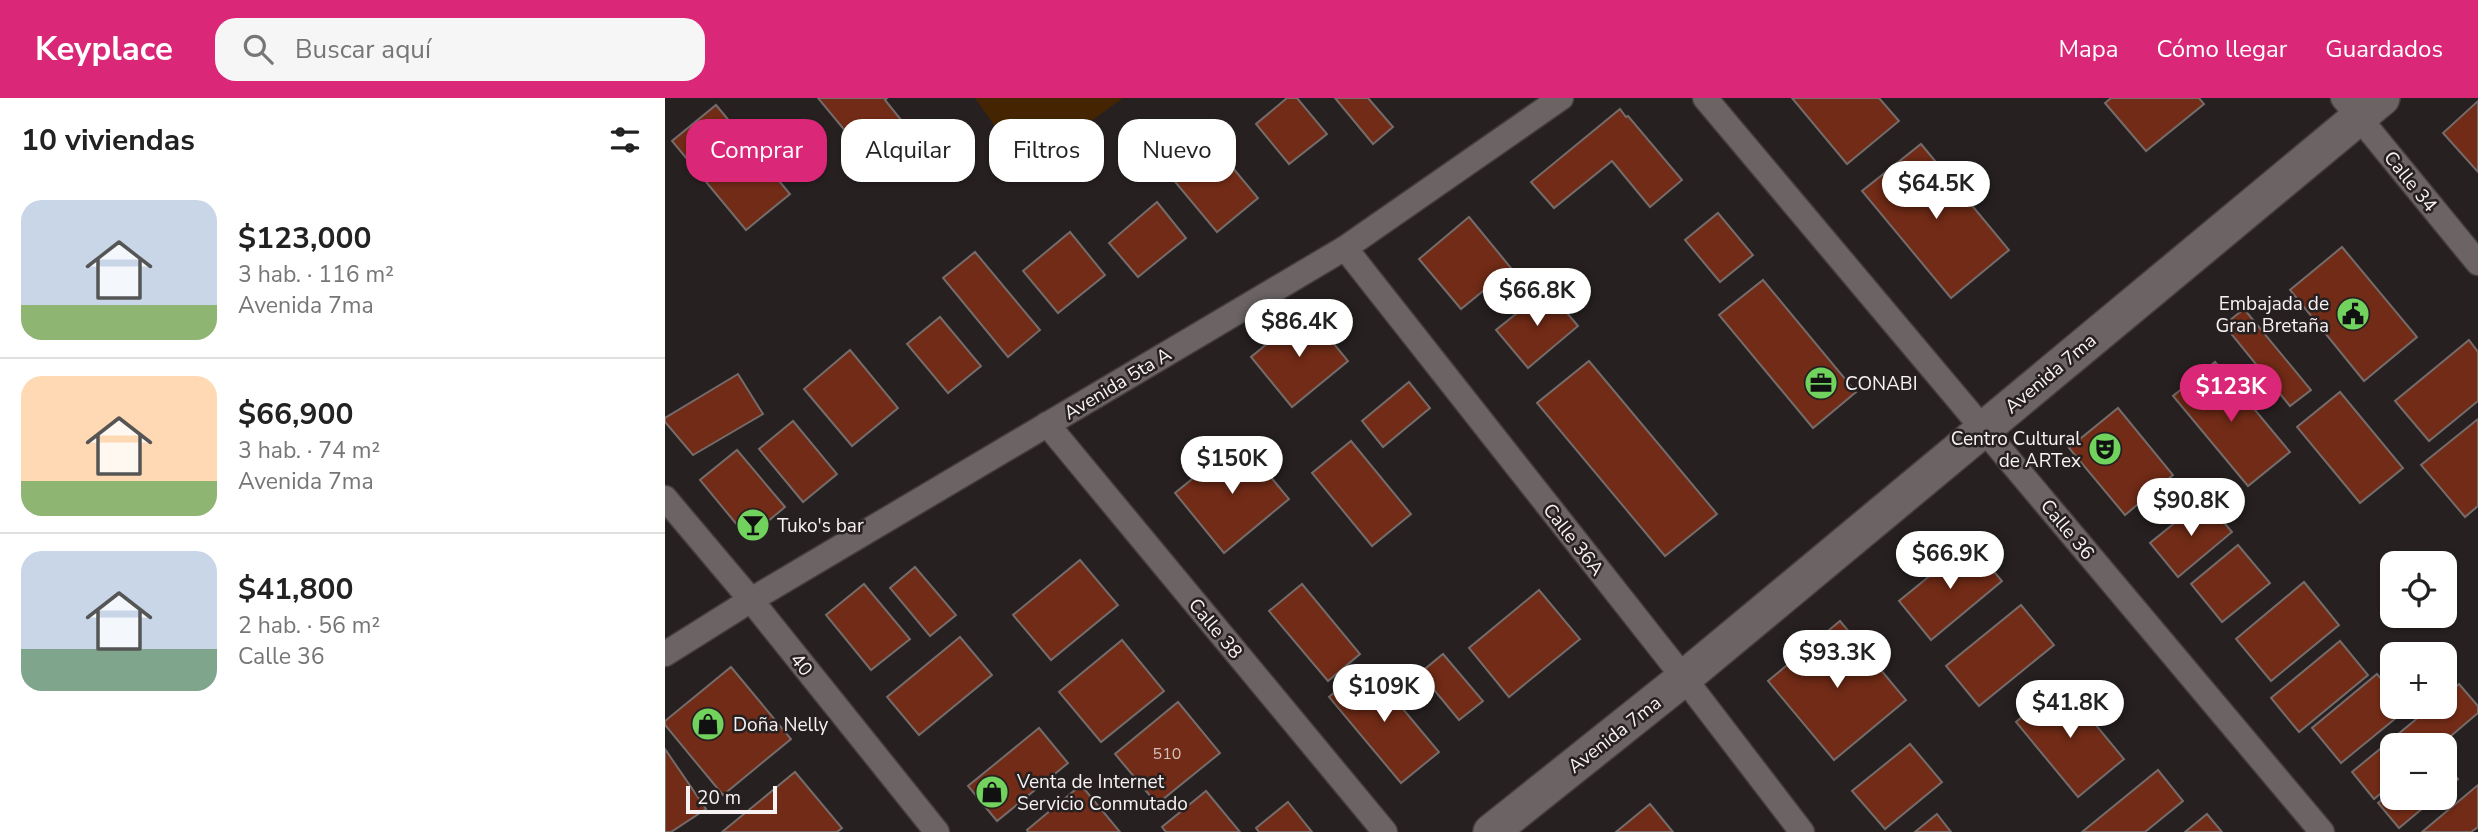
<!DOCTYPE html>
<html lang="es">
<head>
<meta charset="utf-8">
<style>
  body { margin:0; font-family:"Nunito Sans",sans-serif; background:#f6f6f6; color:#222; height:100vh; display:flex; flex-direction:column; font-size:26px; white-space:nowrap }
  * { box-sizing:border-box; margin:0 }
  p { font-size:23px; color:#767676 }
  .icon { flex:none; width:38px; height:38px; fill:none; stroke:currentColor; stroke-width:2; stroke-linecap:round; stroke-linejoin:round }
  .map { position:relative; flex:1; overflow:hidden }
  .side { display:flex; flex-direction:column; background:#fff; width:665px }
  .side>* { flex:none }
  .banner { position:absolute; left:21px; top:21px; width:665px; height:63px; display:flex; gap:14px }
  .buttons { position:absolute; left:1715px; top:453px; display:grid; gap:14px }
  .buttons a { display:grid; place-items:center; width:77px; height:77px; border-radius:14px; background:#fff; box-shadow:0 2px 5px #0004; font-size:35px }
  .scale { position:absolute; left:21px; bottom:18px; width:91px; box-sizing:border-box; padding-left:7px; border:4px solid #f7f2f3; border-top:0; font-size:19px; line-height:24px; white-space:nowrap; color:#f7f2f3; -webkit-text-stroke:5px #272021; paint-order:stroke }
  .price { position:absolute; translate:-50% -60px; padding:0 16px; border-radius:24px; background:#fff; color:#222; font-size:23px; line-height:46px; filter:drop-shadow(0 2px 4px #0008) }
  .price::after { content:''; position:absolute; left:50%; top:42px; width:21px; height:16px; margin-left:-10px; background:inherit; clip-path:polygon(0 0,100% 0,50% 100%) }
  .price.selected { background:#db2777; color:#fff }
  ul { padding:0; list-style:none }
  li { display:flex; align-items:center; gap:21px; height:175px; padding:0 21px }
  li+li { border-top:2px solid #e0e0e0 }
  li span { display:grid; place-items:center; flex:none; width:196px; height:140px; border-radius:21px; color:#555 }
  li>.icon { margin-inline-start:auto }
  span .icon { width:84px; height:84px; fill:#fffc; stroke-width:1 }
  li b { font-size:30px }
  h2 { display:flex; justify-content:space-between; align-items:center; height:84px; padding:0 21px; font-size:30px }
  .chip { padding:0 24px; border-radius:21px; background:#fff; box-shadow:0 2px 5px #0004; font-size:24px; line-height:63px }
  .chip.selected { background:#db2777; color:#fff }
  header { display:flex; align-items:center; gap:42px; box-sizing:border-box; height:98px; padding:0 35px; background:#db2777; color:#fff }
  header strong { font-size:33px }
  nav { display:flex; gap:38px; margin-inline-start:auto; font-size:24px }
  .search { width:490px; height:63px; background:#f6f6f6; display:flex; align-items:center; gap:18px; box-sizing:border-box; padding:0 24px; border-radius:21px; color:#767676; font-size:26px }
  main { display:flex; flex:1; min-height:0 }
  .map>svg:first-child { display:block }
  .green { fill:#452501 }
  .building { fill:#712b16; stroke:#746c6a; stroke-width:2 }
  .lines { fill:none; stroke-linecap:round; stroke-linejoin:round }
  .street-casing { stroke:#433d3d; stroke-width:27 }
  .secondary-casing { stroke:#433d3d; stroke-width:38 }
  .street { stroke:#6b6364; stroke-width:24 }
  .secondary { stroke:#6b6364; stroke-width:35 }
  .labels { text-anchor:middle; stroke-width:5; stroke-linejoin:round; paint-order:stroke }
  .number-label { font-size:16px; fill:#d6c0bc }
  .street-label { font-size:19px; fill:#f7f2f3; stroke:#272021 }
  .poi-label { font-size:19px; fill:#f7f2f3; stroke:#272021; text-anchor:start }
</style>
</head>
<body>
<header>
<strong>Keyplace</strong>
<div class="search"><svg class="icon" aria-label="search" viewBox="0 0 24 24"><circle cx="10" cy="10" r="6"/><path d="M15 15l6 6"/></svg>Buscar aquí</div>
<nav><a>Mapa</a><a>Cómo llegar</a><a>Guardados</a></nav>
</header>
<main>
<section class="side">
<h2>10 viviendas<svg class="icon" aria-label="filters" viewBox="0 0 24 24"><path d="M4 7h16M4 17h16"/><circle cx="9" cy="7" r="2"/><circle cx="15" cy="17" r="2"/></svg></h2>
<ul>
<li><span style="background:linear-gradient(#c9d6e8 75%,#8fb573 0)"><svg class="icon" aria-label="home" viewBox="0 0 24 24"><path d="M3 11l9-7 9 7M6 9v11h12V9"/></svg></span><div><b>$123,000</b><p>3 hab. · 116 m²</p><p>Avenida 7ma</p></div></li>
<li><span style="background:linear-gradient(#ffd9b3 75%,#8fb573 0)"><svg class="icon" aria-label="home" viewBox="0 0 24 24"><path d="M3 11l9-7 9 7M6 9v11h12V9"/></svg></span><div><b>$66,900</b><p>3 hab. · 74 m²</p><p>Avenida 7ma</p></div></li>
<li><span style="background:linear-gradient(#c9d6e8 70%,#7fa58c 0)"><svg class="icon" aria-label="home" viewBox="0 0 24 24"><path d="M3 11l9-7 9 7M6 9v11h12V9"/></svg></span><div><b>$41,800</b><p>2 hab. · 56 m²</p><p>Calle 36</p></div></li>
</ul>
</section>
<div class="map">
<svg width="1813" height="734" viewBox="0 0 1813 734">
  <rect width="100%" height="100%" fill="#272021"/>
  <path class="green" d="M310,0H458L360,71Z"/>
  <g class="building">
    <path d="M153,0H222L220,2L245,33L206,64Z"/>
    <path d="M622,0H632L662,36L624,66L591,26Z"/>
    <path d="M670,0H703L728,29L708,46Z"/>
    <path d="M1127,0H1214L1234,23L1182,66Z"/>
    <path d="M1446,0H1534L1539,6L1481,53L1440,5Z"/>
    <path d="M1813,3V74L1778,35Z"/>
    <path d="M51,7L125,96L81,132L7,43Z"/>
    <path d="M955,11L961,19L963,18L1017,82L985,109L947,63L889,110L866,84Z"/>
    <path d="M547,45L593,100L552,134L506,79Z"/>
    <path d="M1256,46L1344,152L1286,200L1197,93Z"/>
    <path d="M492,104L521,140L473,179L444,145Z"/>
    <path d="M1053,115L1088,157L1055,184L1020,142Z"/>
    <path d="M804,119L846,170L796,211L754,161Z"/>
    <path d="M405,134L440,177L393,215L358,173Z"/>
    <path d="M1677,149L1752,239L1699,283L1625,192Z"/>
    <path d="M310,154L375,232L343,259L278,180Z"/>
    <path d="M1098,182L1191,294L1148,330L1054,217Z"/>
    <path d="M882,191L913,228L863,270L831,232Z"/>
    <path d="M1579,211L1646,292L1625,308L1559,227Z"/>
    <path d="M642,213L683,263L627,309L586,259Z"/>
    <path d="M275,219L316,268L283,295L242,246Z"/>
    <path d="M1804,242L1813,254V303L1764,343L1730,303Z"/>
    <path d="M185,252L233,310L187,348L139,291Z"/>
    <path d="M924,263L1052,416L1000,458L872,305Z"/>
    <path d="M1550,264L1625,354L1583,388L1508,298Z"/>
    <path d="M73,276L98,316L28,357L0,324V320Z"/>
    <path d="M744,284L765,310L718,349L697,323Z"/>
    <path d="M1675,294L1738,370L1695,405L1632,329Z"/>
    <path d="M1453,310L1508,377L1460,417L1404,350Z"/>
    <path d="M1813,321V408L1800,419L1756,367Z"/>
    <path d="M128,323L172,376L138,404L94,351Z"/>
    <path d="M575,342L624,401L559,455L510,395Z"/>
    <path d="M686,343L746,416L707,448L647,375Z"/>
    <path d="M72,352L120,409L83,440L35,382Z"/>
    <path d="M1539,401L1567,434L1513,479L1485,445Z"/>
    <path d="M1305,445L1337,483L1266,542L1234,503Z"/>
    <path d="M1573,447L1605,485L1557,524L1526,486Z"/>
    <path d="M415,462L453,507L386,562L348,517Z"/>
    <path d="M250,469L291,517L265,538L225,490Z"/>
    <path d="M1639,484L1674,527L1606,583L1571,541Z"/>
    <path d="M199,486L245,541L206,572L161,517Z"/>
    <path d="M637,486L695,556L663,583L604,513Z"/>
    <path d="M874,492L915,541L844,599L804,550Z"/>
    <path d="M1356,507L1389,547L1314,608L1281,568Z"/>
    <path d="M1175,523L1241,602L1169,662L1103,583Z"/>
    <path d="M295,539L327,577L254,637L222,599Z"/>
    <path d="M457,542L499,593L436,644L394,594Z"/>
    <path d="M1675,543L1703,577L1634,634L1606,600Z"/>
    <path d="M778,556L818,603L794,622L755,575Z"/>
    <path d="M702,568L774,654L736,685L664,599Z"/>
    <path d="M66,569L126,641L58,697L0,627V623Z"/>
    <path d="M1712,576L1727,594V609H1740L1742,611L1676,665L1647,630Z"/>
    <path d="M1397,586L1459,661L1413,699L1351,624Z"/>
    <path d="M1794,586L1813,608V615L1774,648H1727V686L1709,701L1687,674L1766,609H1780V598Z"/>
    <path d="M513,604L555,655L492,706L450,656Z"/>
    <path d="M374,630L403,665L332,723L303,688Z"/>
    <path d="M1245,646L1277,684L1220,731L1187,693Z"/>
    <path d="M0,651L41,711L6,734H0Z"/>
    <path d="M1780,665L1793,681L1780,692Z"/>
    <path d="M1493,672L1518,703L1480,734H1417Z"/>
    <path d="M130,674L177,730L172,734H57Z"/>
    <path d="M416,687L455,734H363L362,732Z"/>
    <path d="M1813,687V729L1806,734H1757Z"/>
    <path d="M541,693L575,734H501L497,729Z"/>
    <path d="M1727,694V700H1770L1734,730L1713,705Z"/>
    <path d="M623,704L647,734H594L591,730Z"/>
    <path d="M985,706L1008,734H951Z"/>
    <path d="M1272,716L1286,734H1250Z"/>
    <path d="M1542,716L1557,734H1520Z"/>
  </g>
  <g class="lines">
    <defs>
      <g id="street">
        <path d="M1040,0L1657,734"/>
        <path d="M1678,0L1813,165"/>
        <path d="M680,150L1019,580L1137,734"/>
        <path d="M382,326L720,734"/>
        <path d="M0,400L86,502L272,734"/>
        <path d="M0,556L86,502L680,150L896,0"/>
      </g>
      <path id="secondary" d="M826,734L1019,580L1717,0"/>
    </defs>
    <use href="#street" class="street-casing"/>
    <use href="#secondary" class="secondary-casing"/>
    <use href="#street" class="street"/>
    <use href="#secondary" class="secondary"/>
  </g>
  <defs>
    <symbol id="civic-disc" viewBox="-11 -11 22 22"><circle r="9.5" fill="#71d35e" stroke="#272021"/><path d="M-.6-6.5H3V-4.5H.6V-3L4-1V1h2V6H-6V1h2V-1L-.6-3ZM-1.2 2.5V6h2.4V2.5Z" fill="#111"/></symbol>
    <symbol id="office-disc" viewBox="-11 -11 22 22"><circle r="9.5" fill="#71d35e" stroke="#272021"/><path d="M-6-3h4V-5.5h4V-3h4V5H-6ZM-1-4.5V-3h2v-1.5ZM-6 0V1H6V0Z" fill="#111"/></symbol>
    <symbol id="theatre-disc" viewBox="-11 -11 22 22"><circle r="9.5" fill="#71d35e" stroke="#272021"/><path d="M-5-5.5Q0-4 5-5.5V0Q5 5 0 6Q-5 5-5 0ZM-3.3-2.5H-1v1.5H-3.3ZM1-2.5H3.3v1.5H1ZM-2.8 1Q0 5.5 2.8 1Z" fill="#111"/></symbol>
    <symbol id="bar-disc" viewBox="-11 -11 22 22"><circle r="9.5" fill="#71d35e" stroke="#272021"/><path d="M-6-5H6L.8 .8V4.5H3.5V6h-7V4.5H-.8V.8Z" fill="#111"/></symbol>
    <symbol id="shop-disc" viewBox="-11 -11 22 22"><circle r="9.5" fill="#71d35e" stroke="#272021"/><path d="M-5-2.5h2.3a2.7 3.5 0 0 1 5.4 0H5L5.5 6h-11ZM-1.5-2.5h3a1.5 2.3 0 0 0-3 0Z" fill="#111"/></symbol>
  </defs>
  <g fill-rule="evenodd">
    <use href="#civic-disc" x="1669" y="197" width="38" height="38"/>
    <use href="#office-disc" x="1137" y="266" width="38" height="38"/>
    <use href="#theatre-disc" x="1421" y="332" width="38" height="38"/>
    <use href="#bar-disc" x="69" y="408" width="38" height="38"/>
    <use href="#shop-disc" x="24" y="607" width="38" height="38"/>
    <use href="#shop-disc" x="308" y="675" width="38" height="38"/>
  </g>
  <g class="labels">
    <g class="number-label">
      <text x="502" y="661">510</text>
    </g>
    <g class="street-label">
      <text transform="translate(1746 83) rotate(51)" y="7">Calle 34</text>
      <text transform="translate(1385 275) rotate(-40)" y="7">Avenida 7ma</text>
      <text transform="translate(452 285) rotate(-31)" y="7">Avenida 5ta A</text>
      <text transform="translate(1403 431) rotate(50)" y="7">Calle 36</text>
      <text transform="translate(909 441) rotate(52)" y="7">Calle 36A</text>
      <text transform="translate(551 530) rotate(50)" y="7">Calle 38</text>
      <text transform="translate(137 566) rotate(51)" y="7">40</text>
      <text transform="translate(949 636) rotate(-38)" y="7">Avenida 7ma</text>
    </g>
    <g class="poi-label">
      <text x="1664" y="212" text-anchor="end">Embajada de<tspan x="1664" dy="22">Gran Bretaña</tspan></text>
      <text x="1180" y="292">CONABI</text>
      <text x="1416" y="347" text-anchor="end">Centro Cultural<tspan x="1416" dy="22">de ARTex</tspan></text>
      <text x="112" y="434">Tuko's bar</text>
      <text x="68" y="633">Doña Nelly</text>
      <text x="352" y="690">Venta de Internet<tspan x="352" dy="22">Servicio Conmutado</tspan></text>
    </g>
  </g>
</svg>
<div class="buttons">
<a><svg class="icon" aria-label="locate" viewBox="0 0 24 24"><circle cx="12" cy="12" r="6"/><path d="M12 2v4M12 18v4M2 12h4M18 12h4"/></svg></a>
<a>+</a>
<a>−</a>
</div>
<div class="scale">20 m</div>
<b class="price" style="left:1271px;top:123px">$64.5K</b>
<b class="price" style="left:872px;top:230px">$66.8K</b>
<b class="price" style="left:634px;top:261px">$86.4K</b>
<b class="price selected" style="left:1566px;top:326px">$123K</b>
<b class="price" style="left:567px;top:398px">$150K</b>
<b class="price" style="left:1526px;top:440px">$90.8K</b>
<b class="price" style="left:1285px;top:493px">$66.9K</b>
<b class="price" style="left:1172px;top:592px">$93.3K</b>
<b class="price" style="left:719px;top:626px">$109K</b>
<b class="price" style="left:1405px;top:642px">$41.8K</b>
<div class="banner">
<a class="chip selected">Comprar</a>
<a class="chip">Alquilar</a>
<a class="chip">Filtros</a>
<a class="chip">Nuevo</a>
</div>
</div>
</main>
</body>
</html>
